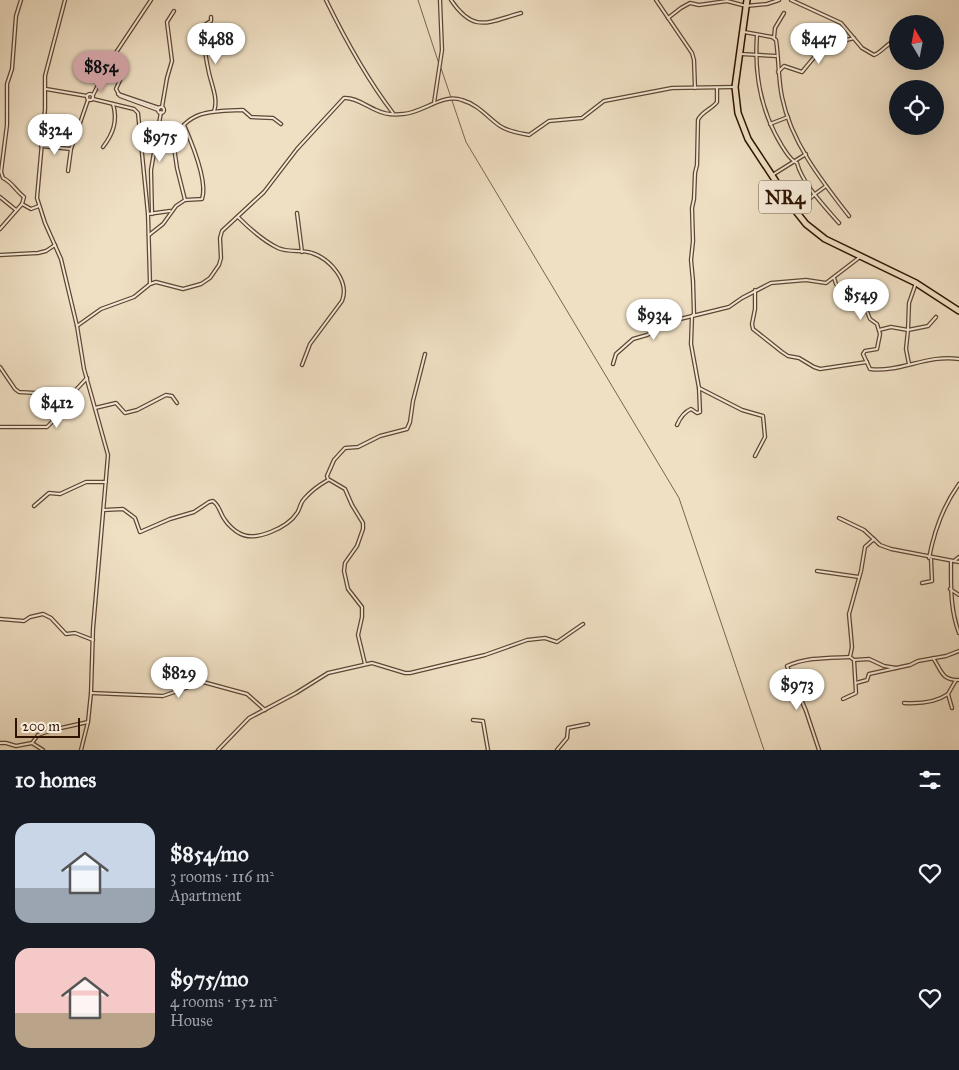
<!DOCTYPE html>
<html lang="en">
<head>
<meta charset="utf-8">
<style>
  body { margin:0; font-family:"IM FELL Great Primer",serif; background:#242831; color:#f1f3f6; height:100vh; display:flex; flex-direction:column; font-size:19px; white-space:nowrap }
  * { box-sizing:border-box; margin:0 }
  p { font-size:16px; color:#9ea1a6 }
  .icon { flex:none; width:28px; height:28px; fill:none; stroke:currentColor; stroke-width:2; stroke-linecap:round; stroke-linejoin:round }
  .map { position:relative; height:750px; overflow:hidden }
  .side { display:flex; flex-direction:column; background:#171b24; flex:1 }
  .side>* { flex:none }
  .needle { width:32px; rotate:350deg }
  .controls { position:absolute; left:889px; top:15px; display:grid; gap:10px }
  .controls a { display:grid; place-items:center; width:55px; height:55px; border-radius:50%; background:#171b24; box-shadow:0 5px 20px #0002; font-size:25px }
  .scale { position:absolute; left:15px; bottom:12px; width:65px; box-sizing:border-box; padding-left:5px; border:2px solid #2e1301; border-top:0; font-size:14px; line-height:18px; white-space:nowrap; color:#2e1301; -webkit-text-stroke:4px #f5ead8; paint-order:stroke }
  .price { position:absolute; translate:-50% -42px; padding:0 11px; border-radius:18px; background:#fff; color:#222; font-size:16px; line-height:32px; filter:drop-shadow(0 1px 2px #0008) }
  .price::after { content:''; position:absolute; left:50%; top:30px; width:15px; height:11px; margin-left:-8px; background:inherit; clip-path:polygon(0 0,100% 0,50% 100%) }
  .price.selected { background:#c59692; color:#111 }
  ul { padding:0; list-style:none }
  li { display:flex; align-items:center; gap:15px; height:125px; padding:0 15px }
  li span { display:grid; place-items:center; flex:none; width:140px; height:100px; border-radius:15px; color:#555 }
  li>.icon { margin-inline-start:auto }
  span .icon { width:60px; height:60px; fill:#fffc; stroke-width:1 }
  li b { font-size:21px }
  h2 { display:flex; justify-content:space-between; align-items:center; height:60px; padding:0 15px; font-size:21px }
  .map>svg:first-child { display:block }
  .lines { fill:none; stroke-linecap:round; stroke-linejoin:round }
  .stream { stroke:#7a644e; stroke-width:1 }
  .minor-casing { stroke:#5e4632; stroke-width:4.5 }
  .trunk-casing { stroke:#2e1301; stroke-width:8 }
  .minor { stroke:#f5ead8; stroke-width:2 }
  .trunk { stroke:#efdfc3; stroke-width:5 }
  .labels { text-anchor:middle; stroke-width:4; stroke-linejoin:round; paint-order:stroke }
  .shield { fill:#f5ead8; stroke:#6a5442; stroke-width:1 }
  .shield-label { font-size:19px; font-weight:bold; fill:#2e1301 }
</style>
</head>
<body>
<div class="map">
<svg width="959" height="750" viewBox="0 0 959 750">
  <rect width="100%" height="100%" fill="#efdfc3"/>
  <filter id="stains"><feTurbulence type="fractalNoise" baseFrequency=".004" numOctaves="4"/><feColorMatrix values="0 0 0 0 .2 0 0 0 0 .09 0 0 0 0 .02 0 0 0 .5 -.17"/></filter>
  <radialGradient id="worn" r=".72"><stop offset=".6" stop-color="#630" stop-opacity="0"/><stop offset="1" stop-color="#630" stop-opacity=".3"/></radialGradient>
  <g class="lines">
    <g class="stream">
      <path d="M418,0L439,64"/>
      <path d="M441,68L466,142L679,498L764,750"/>
    </g>
    <defs>
      <g id="minor">
        <path d="M21,0L16,16L12,69L7,84V125L1,172L3,178C12,182 16,191 24,197L22,204"/>
        <path d="M65,0L45,76V109L37,198L45,223L61,259L77,326L84,369L108,455L93,629L91,693L88,722L81,750"/>
        <path d="M326,0C345,39 367,79 393,113"/>
        <path d="M451,0C474,34 488,22 521,13"/>
        <path d="M656,0L692,53L694,60L695,88"/>
        <path d="M791,0L841,23L862,48L874,55C882,52 888,42 898,39"/>
        <path d="M211,17V21L203,26L202,29C204,42 205,55 208,68C210,82 219,98 214,111"/>
        <path d="M668,18L681,8L690,3L699,5L727,1L746,6L767,4L779,0"/>
        <path d="M744,32L772,37L776,40C779,59 778,78 782,97C791,142 821,180 849,216"/>
        <path d="M757,35C754,75 761,112 782,146C786,152 790,160 797,163C802,183 825,207 839,223"/>
        <path d="M774,38L775,28L784,13"/>
        <path d="M741,54L776,56"/>
        <path d="M126,67L116,89L120,96L158,110"/>
        <path d="M778,72L784,66L802,72L816,55L828,45L854,38"/>
        <path d="M46,89L87,96"/>
        <circle cx="90" cy="97" r="3"/>
        <path d="M118,94L159,108"/>
        <path d="M93,95L111,60L151,0"/>
        <path d="M93,99L134,109L138,113L148,214L150,284"/>
        <path d="M434,103L442,50L440,0"/>
        <path d="M162,107L167,78L172,61L167,22L174,11"/>
        <circle cx="161" cy="110" r="3"/>
        <path d="M770,124L788,117"/>
        <path d="M184,125C191,141 208,182 202,199L185,200"/>
        <path d="M41,146L71,149"/>
        <path d="M103,147C113,134 118,121 113,104"/>
        <path d="M68,171L71,149L88,100"/>
        <path d="M774,174L806,154"/>
        <path d="M0,197L16,210"/>
        <path d="M797,210L815,194L826,186"/>
        <path d="M297,213L302,252"/>
        <path d="M148,214L170,211"/>
        <path d="M152,214L151,170L161,112"/>
        <path d="M238,217C249,228 263,241 278,248C289,253 301,249 312,253C330,259 350,281 342,301L310,344L302,365"/>
        <path d="M0,229L22,204L31,209L39,206"/>
        <path d="M149,235L163,224L176,206L185,200L177,168L173,140C189,109 213,111 243,110L251,117L273,118L281,124"/>
        <path d="M0,255L38,253L46,251L55,245"/>
        <path d="M834,278L836,284L853,304H864L870,319L877,324L880,334L877,349L865,351L863,354L870,369C899,373 928,354 959,359"/>
        <path d="M755,290V309L752,324L753,329L782,352L788,356L799,358L814,367L820,369L867,362"/>
        <path d="M77,326L101,309L134,297L150,284L156,282L183,289L201,284L210,278L219,265L221,258L220,238L222,231L264,192L297,149L344,98C355,97 366,106 376,110C384,114 395,115 403,114C423,113 442,93 462,100C479,105 487,117 500,126C509,132 519,133 529,135L549,121L582,118L604,101L672,88L734,87"/>
        <path d="M879,330L891,327L908,330L909,303L916,283"/>
        <path d="M613,364L616,354L633,339L647,335L676,320L729,307L742,298L771,283L806,280L826,283L860,257"/>
        <path d="M909,364L906,349L908,330L928,326L936,317"/>
        <path d="M0,367L15,389L19,392L70,395"/>
        <path d="M699,388L742,410L763,416L765,437L755,456"/>
        <path d="M95,408L116,403L125,413L137,410L166,395L172,396L177,403"/>
        <path d="M677,425C680,418 684,412 691,409L697,413L700,412L699,388L691,344L692,316L694,314L693,281L691,260L693,241L692,208L694,199L695,173L697,165L698,120C701,112 712,109 717,102V88"/>
        <path d="M0,427H47L52,422L59,408L87,378"/>
        <path d="M34,506L49,493L60,494L86,482H106"/>
        <path d="M104,510L123,509L135,518L140,532L170,519L194,512L209,502L213,501C220,506 220,514 225,520C228,525 235,531 239,533C255,543 288,527 297,513C300,509 300,503 304,499C310,492 319,485 328,480"/>
        <path d="M839,518L864,530L880,545L891,549L959,562"/>
        <path d="M929,558C934,532 943,506 959,484"/>
        <path d="M951,561C951,586 950,609 959,633"/>
        <path d="M954,561L959,557"/>
        <path d="M817,571L859,577"/>
        <path d="M922,583L932,581L931,559"/>
        <path d="M950,589L959,595"/>
        <path d="M0,619L24,621L30,617L43,614L51,618L66,634L75,633L93,640"/>
        <path d="M933,658C942,671 941,680 959,680"/>
        <path d="M854,660L869,659L884,666L896,668L910,665L918,661L946,656L959,651"/>
        <path d="M365,664L358,635L362,617V607L348,589L344,571L345,563L357,546L363,529V523L352,505L345,489L328,479L327,476L334,460L345,448L358,447L380,436L407,429L410,422L413,401L425,354"/>
        <path d="M856,683L867,680L869,674L896,668"/>
        <path d="M91,693L163,696L203,682L247,694L265,710"/>
        <path d="M843,699L856,693L854,660L850,657L852,647L849,614L861,571L865,547L874,539"/>
        <path d="M904,703C920,704 935,703 948,694"/>
        <path d="M952,708L948,694L956,680"/>
        <path d="M473,720L483,721L488,750"/>
        <path d="M0,743H6L16,746L32,743L43,750"/>
        <path d="M32,743L38,735L52,730L88,722"/>
        <path d="M218,750L249,718L296,693L328,673L372,663L405,673H410L485,655L527,640L545,638L557,642L583,624"/>
        <path d="M557,750L567,738L568,728L588,724"/>
        <path d="M819,750L806,711L787,666C807,657 829,658 850,657"/>
      </g>
      <path id="trunk" d="M747,0L735,87L738,113L748,139L794,209L806,224L825,239L916,283L959,311"/>
    </defs>
    <use href="#minor" class="minor-casing"/>
    <use href="#trunk" class="trunk-casing"/>
    <use href="#minor" class="minor"/>
    <use href="#trunk" class="trunk"/>
  </g>
  <g class="labels">
    <rect class="shield" x="759" y="180.5" width="52" height="33" rx="4"/>
    <g class="shield-label">
      <text x="785" y="204">NR4</text>
    </g>
  </g>
  <rect width="100%" height="100%" filter="url(#stains)"/>
  <rect width="100%" height="100%" fill="url(#worn)"/>
</svg>
<div class="controls">
<a><svg class="needle" viewBox="-14 -14 28 28"><path d="M0-13l5 13h-10z" fill="#e53935"/><path d="M0 13l5-13h-10z" fill="#9ea1a6"/></svg></a>
<a><svg class="icon" aria-label="locate" viewBox="0 0 24 24"><circle cx="12" cy="12" r="6"/><path d="M12 2v4M12 18v4M2 12h4M18 12h4"/></svg></a>
</div>
<div class="scale">200 m</div>
<b class="price" style="left:216px;top:65px">$488</b>
<b class="price" style="left:819px;top:65px">$447</b>
<b class="price selected" style="left:101px;top:93px">$854</b>
<b class="price" style="left:55px;top:156px">$324</b>
<b class="price" style="left:160px;top:163px">$975</b>
<b class="price" style="left:861px;top:321px">$549</b>
<b class="price" style="left:654px;top:341px">$934</b>
<b class="price" style="left:57px;top:429px">$412</b>
<b class="price" style="left:179px;top:699px">$829</b>
<b class="price" style="left:797px;top:711px">$973</b>
</div>
<section class="side">
<h2>10 homes<svg class="icon" aria-label="filters" viewBox="0 0 24 24"><path d="M4 7h16M4 17h16"/><circle cx="9" cy="7" r="2"/><circle cx="15" cy="17" r="2"/></svg></h2>
<ul>
<li><span style="background:linear-gradient(#c9d6e8 65%,#9aa5b1 0)"><svg class="icon" aria-label="home" viewBox="0 0 24 24"><path d="M3 11l9-7 9 7M6 9v11h12V9"/></svg></span><div><b>$854/mo</b><p>3 rooms · 116 m²</p><p>Apartment</p></div><svg class="icon" aria-label="heart" viewBox="0 0 24 24"><path d="M12 20l-8-8c-3-5 5-10 8-4 3-6 11-1 8 4z"/></svg></li>
<li><span style="background:linear-gradient(#f6c9c9 65%,#b9a48a 0)"><svg class="icon" aria-label="home" viewBox="0 0 24 24"><path d="M3 11l9-7 9 7M6 9v11h12V9"/></svg></span><div><b>$975/mo</b><p>4 rooms · 152 m²</p><p>House</p></div><svg class="icon" aria-label="heart" viewBox="0 0 24 24"><path d="M12 20l-8-8c-3-5 5-10 8-4 3-6 11-1 8 4z"/></svg></li>
</ul>
</section>
</body>
</html>
